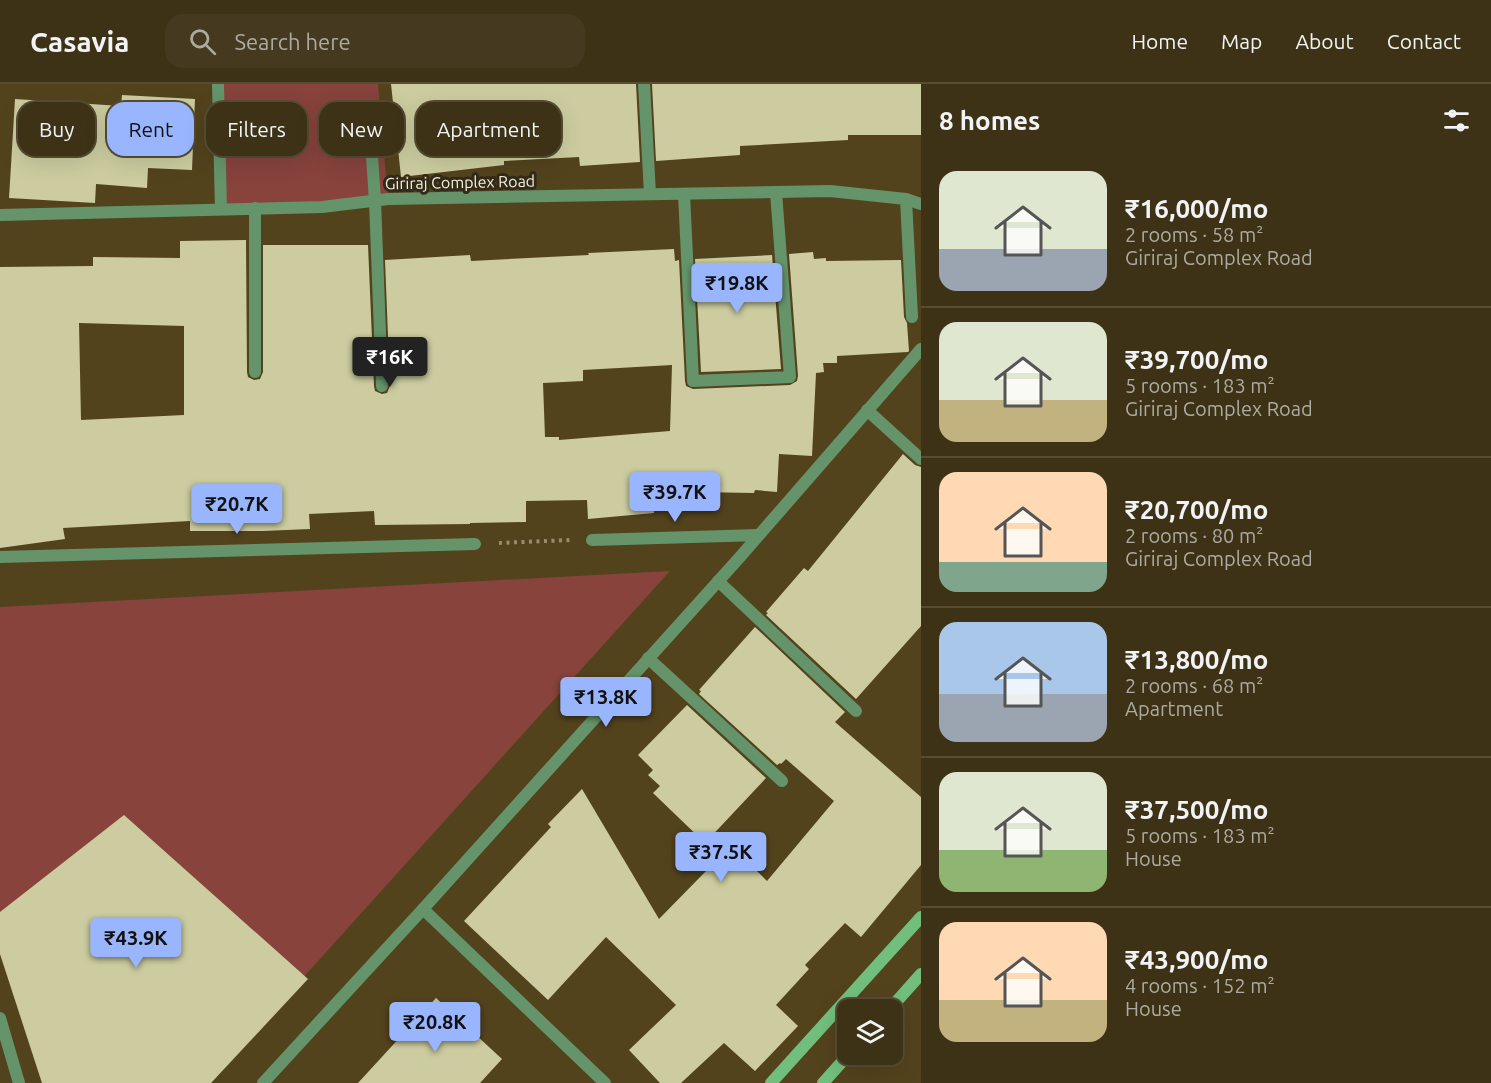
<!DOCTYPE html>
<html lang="en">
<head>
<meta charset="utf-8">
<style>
  body { margin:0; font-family:Ubuntu,sans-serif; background:#453a1f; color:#f1f3f6; height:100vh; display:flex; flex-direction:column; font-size:22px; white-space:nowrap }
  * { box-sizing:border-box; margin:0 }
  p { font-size:20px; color:#adaaa1 }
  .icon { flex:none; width:33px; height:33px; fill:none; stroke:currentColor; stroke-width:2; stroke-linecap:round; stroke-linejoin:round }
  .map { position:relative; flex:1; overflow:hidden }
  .panel { display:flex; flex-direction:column; background:#3e3216; width:570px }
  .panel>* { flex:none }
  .banner { position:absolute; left:18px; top:18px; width:570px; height:54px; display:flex; gap:12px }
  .fabs { position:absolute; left:837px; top:915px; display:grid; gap:12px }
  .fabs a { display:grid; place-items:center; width:66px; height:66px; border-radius:12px; background:#3e3216; box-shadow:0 6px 24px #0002,0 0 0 2px #574d35; font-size:30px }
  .price { position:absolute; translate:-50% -51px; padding:0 14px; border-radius:6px; background:#99b5fd; color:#111; font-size:20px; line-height:39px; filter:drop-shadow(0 2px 3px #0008) }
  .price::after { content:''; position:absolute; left:50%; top:36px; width:18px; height:14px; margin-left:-9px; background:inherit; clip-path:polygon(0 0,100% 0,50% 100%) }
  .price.current { background:#222; color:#fff }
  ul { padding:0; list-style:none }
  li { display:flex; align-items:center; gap:18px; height:150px; padding:0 18px }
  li+li { border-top:2px solid #574d35 }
  li span { display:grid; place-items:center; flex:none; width:168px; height:120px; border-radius:18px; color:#555 }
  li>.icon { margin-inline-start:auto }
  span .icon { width:72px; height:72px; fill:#fffc; stroke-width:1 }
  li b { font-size:26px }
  h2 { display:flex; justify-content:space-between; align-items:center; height:72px; padding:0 18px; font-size:26px }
  .pill { padding:0 21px; border-radius:18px; background:#3e3216; box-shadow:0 6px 24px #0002,0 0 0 2px #574d35; font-size:21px; line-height:54px }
  .pill.current { background:#99b5fd; color:#111 }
  header { display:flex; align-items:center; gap:36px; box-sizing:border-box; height:84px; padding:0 30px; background:#3e3216; border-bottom:2px solid #574d35 }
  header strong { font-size:28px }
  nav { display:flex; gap:33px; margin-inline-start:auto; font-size:21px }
  .search { width:420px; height:54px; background:#453a1f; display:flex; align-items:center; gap:15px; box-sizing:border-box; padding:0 21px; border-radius:18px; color:#adaaa1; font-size:22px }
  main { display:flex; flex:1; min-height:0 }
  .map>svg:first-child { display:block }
  .green { fill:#87433c }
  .building { fill:#cccca0; fill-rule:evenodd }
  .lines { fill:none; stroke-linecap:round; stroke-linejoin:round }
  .path { stroke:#998c6d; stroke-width:4; stroke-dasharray:3 4.5; stroke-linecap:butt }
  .lane { stroke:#65946a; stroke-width:12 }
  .street { stroke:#65946a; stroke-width:12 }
  .secondary { stroke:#72bf7d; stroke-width:12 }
  .labels { text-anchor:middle; stroke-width:6; stroke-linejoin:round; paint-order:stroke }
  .street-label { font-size:16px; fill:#f8efda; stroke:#322b1a }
</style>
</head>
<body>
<header>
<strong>Casavia</strong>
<div class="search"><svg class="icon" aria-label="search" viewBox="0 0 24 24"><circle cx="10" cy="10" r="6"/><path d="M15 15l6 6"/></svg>Search here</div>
<nav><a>Home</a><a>Map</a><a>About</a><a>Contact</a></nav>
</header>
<main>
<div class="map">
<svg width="921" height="999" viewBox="0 0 921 999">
  <rect width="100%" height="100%" fill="#53431d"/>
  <g class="green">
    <path d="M218,0H378L388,115L221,125Z"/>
    <path d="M670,487L208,999H42L0,870V523Z"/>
  </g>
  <g class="building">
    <path d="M391,0H636L640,78L580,82L579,73L504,77V81L401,93Z"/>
    <path d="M652,0H921V51H848V56L740,62V71L656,77Z"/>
    <path d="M122,11L195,15L192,86L148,84L147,104L96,100L95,119L9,114L15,15L121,22Z"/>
    <path d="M246,156L247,288L248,293L254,296L260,295L263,288V161H368L374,302L375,307L382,310L387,309L390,302L385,176L470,171L471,177L589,171L588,169L674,165L675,177L679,176L685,297L686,302L693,305L790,301L797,297L798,292L789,170L813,168L814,175L826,174V177L901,176L904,233L907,239L909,267L908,268L837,272V279H823L824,288L816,289L812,372L779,370L777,408L755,406L754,409L699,408V413L653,412L654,429L588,435L587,416L526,417V438L470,439V440L375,441L374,427L309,430L310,445L263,447H190V437L63,444L65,455L0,464V183L93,182V173L180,174V157ZM79,239L184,242V331L81,336ZM672,281L670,347L559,356V353H545L543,299L583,297V286Z"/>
    <path d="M772,171L781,285L701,288L695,175Z"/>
    <path d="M903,370L915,381L921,383V542L856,615L766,531L768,529L766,528L804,484L808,487Z"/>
    <path d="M755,543L845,628L835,638L921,713V781L861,853L845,839L805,881L809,885L776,921L798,942L755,987L724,959L681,999H660L629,966L676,921L606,853L548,916L464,837L551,743L548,740L582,705L659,835L707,786L703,782L726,756L767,797L834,717L786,675L781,680L780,679L777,681L699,610L701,607L699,606Z"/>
    <path d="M687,621L766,694L705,759L653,709L660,702L648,691L653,686L638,671Z"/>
    <path d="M124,731L308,895L211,999H42L0,870V828Z"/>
    <path d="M436,914L502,975L480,999H358Z"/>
  </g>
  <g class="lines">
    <path class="path" d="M499,459L570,456"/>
    <g class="lane">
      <path d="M644,0L650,110"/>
      <path d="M255,288V124"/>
      <path d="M867,326L921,375"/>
      <path d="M718,497L856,627"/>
      <path d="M648,574L782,697"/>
    </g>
    <g class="street">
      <path d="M218,0L221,125"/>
      <path d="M369,27L375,117L382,302"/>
      <path d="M684,110L693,297L790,293L776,108"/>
      <path d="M906,115L912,233"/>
      <path d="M0,131L322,123L388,115L830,107L906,115L921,120"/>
      <path d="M592,456L759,451"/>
      <path d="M0,473L475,460"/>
      <path d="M423,825L605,999"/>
      <path d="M0,934L19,999"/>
      <path d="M263,999L423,825L740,473L921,265"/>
    </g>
    <g class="secondary">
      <path d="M889,926L921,890"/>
      <path d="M771,999L921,833"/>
      <path d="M823,999L849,970"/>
    </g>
  </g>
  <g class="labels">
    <g class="street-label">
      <text transform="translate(460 98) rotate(-1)" y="6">Giriraj Complex Road</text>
    </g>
  </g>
</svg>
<div class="fabs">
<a><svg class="icon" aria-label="layers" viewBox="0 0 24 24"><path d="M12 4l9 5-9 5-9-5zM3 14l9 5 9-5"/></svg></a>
</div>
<b class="price" style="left:737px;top:230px">₹19.8K</b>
<b class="price current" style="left:390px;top:304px">₹16K</b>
<b class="price" style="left:675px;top:439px">₹39.7K</b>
<b class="price" style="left:237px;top:451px">₹20.7K</b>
<b class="price" style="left:606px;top:644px">₹13.8K</b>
<b class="price" style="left:721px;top:799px">₹37.5K</b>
<b class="price" style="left:136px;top:885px">₹43.9K</b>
<b class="price" style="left:435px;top:969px">₹20.8K</b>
<div class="banner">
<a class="pill">Buy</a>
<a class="pill current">Rent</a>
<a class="pill">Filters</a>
<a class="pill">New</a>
<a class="pill">Apartment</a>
</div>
</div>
<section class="panel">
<h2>8 homes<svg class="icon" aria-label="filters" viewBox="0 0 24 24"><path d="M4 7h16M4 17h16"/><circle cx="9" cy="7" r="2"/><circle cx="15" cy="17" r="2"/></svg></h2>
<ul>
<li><span style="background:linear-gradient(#dfe7d0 65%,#9aa5b1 0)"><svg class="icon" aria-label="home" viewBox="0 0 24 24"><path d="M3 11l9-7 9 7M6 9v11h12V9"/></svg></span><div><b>₹16,000/mo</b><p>2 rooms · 58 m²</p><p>Giriraj Complex Road</p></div></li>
<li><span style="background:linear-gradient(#dfe7d0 65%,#c2b280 0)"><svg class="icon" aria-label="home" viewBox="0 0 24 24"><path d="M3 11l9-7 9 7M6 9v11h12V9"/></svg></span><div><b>₹39,700/mo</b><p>5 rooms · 183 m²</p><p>Giriraj Complex Road</p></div></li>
<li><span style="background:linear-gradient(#ffd9b3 75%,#7fa58c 0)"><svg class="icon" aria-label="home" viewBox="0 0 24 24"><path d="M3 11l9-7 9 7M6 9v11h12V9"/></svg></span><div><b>₹20,700/mo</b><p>2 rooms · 80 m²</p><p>Giriraj Complex Road</p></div></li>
<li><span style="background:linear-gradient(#a9c7e8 60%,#9aa5b1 0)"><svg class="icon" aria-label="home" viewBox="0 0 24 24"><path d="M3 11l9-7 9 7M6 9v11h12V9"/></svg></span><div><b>₹13,800/mo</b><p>2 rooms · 68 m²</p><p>Apartment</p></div></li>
<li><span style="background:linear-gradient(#dfe7d0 65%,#8fb573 0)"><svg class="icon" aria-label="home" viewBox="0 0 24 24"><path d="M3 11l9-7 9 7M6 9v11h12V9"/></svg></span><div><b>₹37,500/mo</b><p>5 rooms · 183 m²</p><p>House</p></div></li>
<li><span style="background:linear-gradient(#ffd9b3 65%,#c2b280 0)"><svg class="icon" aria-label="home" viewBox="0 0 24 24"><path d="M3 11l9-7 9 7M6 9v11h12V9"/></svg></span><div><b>₹43,900/mo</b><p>4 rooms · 152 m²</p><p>House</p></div></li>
</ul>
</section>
</main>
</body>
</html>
